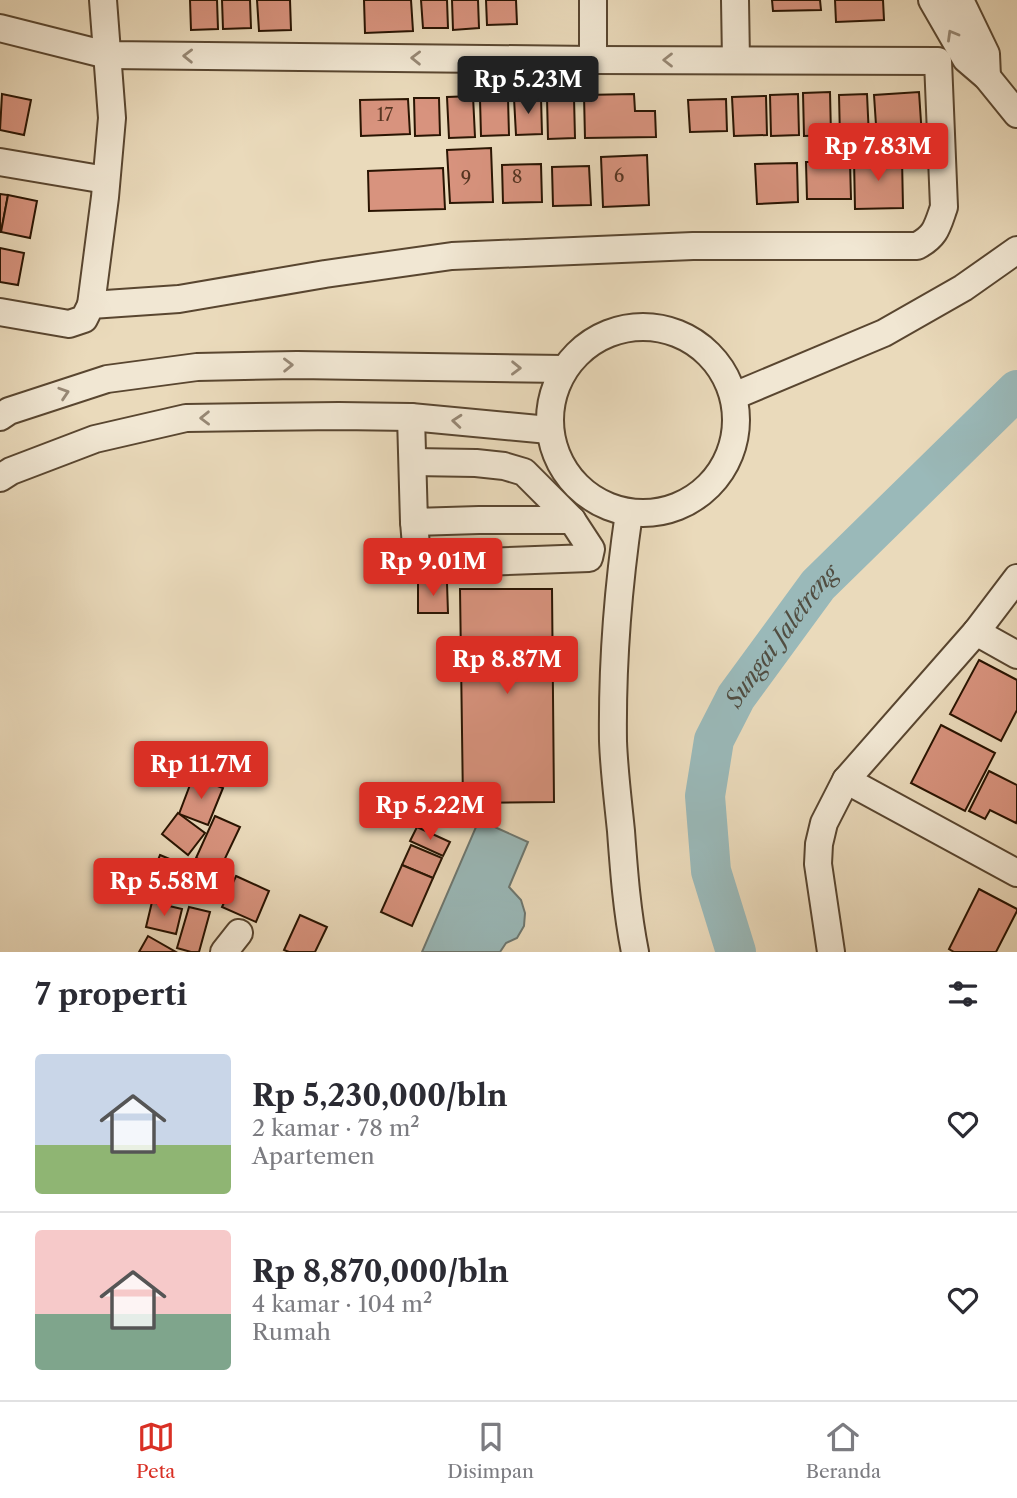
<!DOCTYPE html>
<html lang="id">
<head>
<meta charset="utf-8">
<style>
  body { margin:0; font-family:"Libre Caslon Text",serif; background:#f2f2f3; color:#2b2b33; height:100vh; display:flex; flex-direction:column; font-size:26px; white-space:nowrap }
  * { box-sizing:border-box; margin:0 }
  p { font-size:23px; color:#7c7c81 }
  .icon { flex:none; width:38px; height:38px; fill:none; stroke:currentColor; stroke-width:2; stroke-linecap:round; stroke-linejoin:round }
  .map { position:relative; height:952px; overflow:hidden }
  .drawer { display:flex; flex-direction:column; background:#fff; flex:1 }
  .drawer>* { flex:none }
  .price { position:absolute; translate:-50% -60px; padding:0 16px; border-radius:7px; background:#d93025; color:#fff; font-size:23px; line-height:46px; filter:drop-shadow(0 2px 4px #0008) }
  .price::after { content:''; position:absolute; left:50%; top:42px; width:21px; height:16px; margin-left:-10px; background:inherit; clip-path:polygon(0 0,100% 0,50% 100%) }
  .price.selected { background:#222; color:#fff }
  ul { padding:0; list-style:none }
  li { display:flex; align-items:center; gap:21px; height:175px; padding:0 35px }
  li+li { border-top:2px solid #e1e1e2 }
  li span { display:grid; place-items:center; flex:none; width:196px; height:140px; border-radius:7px; color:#555 }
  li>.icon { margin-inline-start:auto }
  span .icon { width:84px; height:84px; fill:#fffc; stroke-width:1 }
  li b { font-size:30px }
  h2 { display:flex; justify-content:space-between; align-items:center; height:84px; padding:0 35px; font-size:30px }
  .tabs { display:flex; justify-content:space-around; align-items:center; height:98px; border-top:2px solid #e1e1e2; background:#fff; font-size:19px; color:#7c7c81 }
  .tabs a { display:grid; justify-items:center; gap:4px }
  .tabs .selected { color:#d93025 }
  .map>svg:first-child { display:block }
  .water { fill:#9ab9b9; stroke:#6d7770; stroke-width:2 }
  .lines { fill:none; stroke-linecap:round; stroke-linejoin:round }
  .river { stroke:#9ab9b9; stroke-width:40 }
  .building { fill:#d8937e; stroke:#291402; stroke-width:2 }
  .minor-casing { stroke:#594630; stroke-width:30 }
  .minor { stroke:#f1e7d3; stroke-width:26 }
  .oneway { stroke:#978875 }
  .labels { text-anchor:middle; stroke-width:6; stroke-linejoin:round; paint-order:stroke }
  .number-label { font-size:18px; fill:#553421 }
  .water-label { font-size:23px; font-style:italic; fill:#514e42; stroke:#f1e7d3 }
</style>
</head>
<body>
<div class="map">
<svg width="1017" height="952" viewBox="0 0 1017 952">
  <rect width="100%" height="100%" fill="#eadabb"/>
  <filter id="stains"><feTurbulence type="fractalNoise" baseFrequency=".00286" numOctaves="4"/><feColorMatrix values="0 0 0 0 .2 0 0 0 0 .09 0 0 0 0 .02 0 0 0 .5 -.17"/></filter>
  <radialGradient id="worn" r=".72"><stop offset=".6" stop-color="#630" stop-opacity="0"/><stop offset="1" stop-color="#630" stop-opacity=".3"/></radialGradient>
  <path class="water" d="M479,820L528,842L509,887L521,900L525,913L524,926L517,938L506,943L500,952H422Z"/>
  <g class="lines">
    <path class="river" id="s1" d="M736,952L711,871L705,796L714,740L736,697L818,585L1017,390"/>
  </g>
  <g class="building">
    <path d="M190,0H217L218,29L191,30Z"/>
    <path d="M222,0H250L251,28L223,29Z"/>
    <path d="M257,0H290L291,30L259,31Z"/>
    <path d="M364,0H411L413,31L365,33Z"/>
    <path d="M421,0H447L448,28H423Z"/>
    <path d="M452,0H478L479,28L453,30Z"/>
    <path d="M486,0H516L517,24L487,25Z"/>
    <path d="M772,0H820L821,10L773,11Z"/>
    <path d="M835,0H883L884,20L836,22Z"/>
    <path d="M830,92L831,135L804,136L803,93Z"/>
    <path d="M919,92L922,137L877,140L874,95Z"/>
    <path d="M2,94L31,100L24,135L0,130Z"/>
    <path d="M634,94L635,111H655L656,137L585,138L584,95Z"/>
    <path d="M798,94L799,135L771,136L770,95Z"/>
    <path d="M867,94L869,137L840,138L839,95Z"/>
    <path d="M473,96L475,137L449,138L447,97Z"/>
    <path d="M766,96L767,135L734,136L732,97Z"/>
    <path d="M541,97L542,134L516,135L514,98Z"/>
    <path d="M574,97L575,138L548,139L547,98Z"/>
    <path d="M414,98H439L440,135L415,136Z"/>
    <path d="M508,98L509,135L481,136L480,99Z"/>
    <path d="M408,99L410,134L361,136L360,100Z"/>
    <path d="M726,99L727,131L690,132L688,100Z"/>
    <path d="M491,148L493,202L450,203L447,150Z"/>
    <path d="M647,155L649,205L603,207L601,157Z"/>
    <path d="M902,158L903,208L855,209L854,159Z"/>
    <path d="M806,162H850L851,199H807Z"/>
    <path d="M797,163L798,202L757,204L755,164Z"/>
    <path d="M541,164L542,202L503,203L502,165Z"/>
    <path d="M589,166L591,205L553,206L552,167Z"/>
    <path d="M443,168L445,209L369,211L368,171Z"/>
    <path d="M0,194L8,195L1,232H0Z"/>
    <path d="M8,195L37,201L30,238L1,232Z"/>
    <path d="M0,248L24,253L18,285L0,282Z"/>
    <path d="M418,583H447L448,613H418Z"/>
    <path d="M460,589H552L554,802L463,803Z"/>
    <path d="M979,660L1017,680V710L1001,741L950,714Z"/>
    <path d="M941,725L995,753L965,811L911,783Z"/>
    <path d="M989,771L1017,785V820L1016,823L990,810L985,819L969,811Z"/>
    <path d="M193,777L223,788L208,825L179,814Z"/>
    <path d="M178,813L205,833L188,855L162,834Z"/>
    <path d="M215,816L240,827L220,869L196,858Z"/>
    <path d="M417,827L450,842L443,856L410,841Z"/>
    <path d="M411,845L442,858L433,878L402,865Z"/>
    <path d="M160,855L196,870L185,899L148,884Z"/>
    <path d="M402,865L433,878L412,926L381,912Z"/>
    <path d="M236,876L269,891L256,922L222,907Z"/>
    <path d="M979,889L1017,909V911L996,952H954L949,949Z"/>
    <path d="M152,902L182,909L176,934L146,927Z"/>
    <path d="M189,907L210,912L199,952H191L177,948Z"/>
    <path d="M300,915L327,927L315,952H289L284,950Z"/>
    <path d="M148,936L176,952H139Z"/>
  </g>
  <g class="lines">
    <defs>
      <g id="minor">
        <path d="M735,0L736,60"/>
        <path d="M932,0L966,59L987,77L1017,114"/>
        <path d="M960,0L986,54L987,77"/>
        <path d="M0,28L107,55L593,60L938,61L944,207C937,227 936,236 917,246H693L452,256L325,274L179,299L91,305L84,319L69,324L0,312"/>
        <path d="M593,60V0"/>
        <path d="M0,162L106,180"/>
        <path d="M91,305L105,197L112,118L103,0"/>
        <circle cx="643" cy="420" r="93"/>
        <path d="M734,396L884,333L963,288L1017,250"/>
        <path d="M0,417L9,411L107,379L197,367L297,365L564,369"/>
        <path d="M411,417L414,522L479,520H572"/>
        <path d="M413,462L476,463L504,466L524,472L572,520L591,549L589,558L426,564L417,557L414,522"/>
        <path d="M0,478L11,471L95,439L186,418L339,416L411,417L549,430"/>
        <path d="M629,513C618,588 612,665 613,741C614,770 618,801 621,831C624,872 627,912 635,952"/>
        <path d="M976,632L1017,655"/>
        <path d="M846,780L1017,873"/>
        <path d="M224,952L239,933"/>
        <path d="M831,952L818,864L819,844L824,823L846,780L976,632L1017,578"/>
      </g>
    </defs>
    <use href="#minor" class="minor-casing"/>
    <use href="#minor" class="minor"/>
  </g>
  <defs><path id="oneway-chevron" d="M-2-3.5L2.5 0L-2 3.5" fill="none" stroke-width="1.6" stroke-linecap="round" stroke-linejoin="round" transform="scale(1.75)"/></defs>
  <g class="oneway">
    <use href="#oneway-chevron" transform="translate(952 35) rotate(-120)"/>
    <use href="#oneway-chevron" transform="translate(188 56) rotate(-179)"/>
    <use href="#oneway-chevron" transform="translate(416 58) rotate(-179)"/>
    <use href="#oneway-chevron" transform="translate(668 60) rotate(-180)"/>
    <use href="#oneway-chevron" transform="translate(288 365) rotate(-1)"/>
    <use href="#oneway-chevron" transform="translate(516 368) rotate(1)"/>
    <use href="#oneway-chevron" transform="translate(64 393) rotate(-18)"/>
    <use href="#oneway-chevron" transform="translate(205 418) rotate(179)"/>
    <use href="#oneway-chevron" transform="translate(457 421) rotate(-175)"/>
  </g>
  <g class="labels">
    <g class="number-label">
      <text x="385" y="121">17</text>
      <text x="619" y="182">6</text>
      <text x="517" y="183">8</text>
      <text x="466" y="184">9</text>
    </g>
    <g class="water-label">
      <text dy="8" stroke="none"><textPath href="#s1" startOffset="341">Sungai Jaletreng</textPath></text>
    </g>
  </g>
  <rect width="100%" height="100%" filter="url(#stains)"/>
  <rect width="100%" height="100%" fill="url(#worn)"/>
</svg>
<b class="price selected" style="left:528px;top:116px">Rp 5.23M</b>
<b class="price" style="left:878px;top:183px">Rp 7.83M</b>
<b class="price" style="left:433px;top:598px">Rp 9.01M</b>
<b class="price" style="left:507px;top:696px">Rp 8.87M</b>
<b class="price" style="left:201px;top:801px">Rp 11.7M</b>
<b class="price" style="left:430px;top:842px">Rp 5.22M</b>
<b class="price" style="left:164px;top:918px">Rp 5.58M</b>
</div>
<section class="drawer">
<h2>7 properti<svg class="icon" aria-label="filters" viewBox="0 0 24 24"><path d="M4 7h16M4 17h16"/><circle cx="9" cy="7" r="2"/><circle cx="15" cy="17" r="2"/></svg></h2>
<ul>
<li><span style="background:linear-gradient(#c9d6e8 65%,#8fb573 0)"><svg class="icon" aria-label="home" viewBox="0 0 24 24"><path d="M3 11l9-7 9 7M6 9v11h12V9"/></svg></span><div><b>Rp 5,230,000/bln</b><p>2 kamar · 78 m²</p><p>Apartemen</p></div><svg class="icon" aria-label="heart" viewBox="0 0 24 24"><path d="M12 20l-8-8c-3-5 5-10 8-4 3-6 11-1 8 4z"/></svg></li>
<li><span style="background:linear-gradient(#f6c9c9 60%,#7fa58c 0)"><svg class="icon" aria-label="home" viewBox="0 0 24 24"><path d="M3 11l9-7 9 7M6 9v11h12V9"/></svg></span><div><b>Rp 8,870,000/bln</b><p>4 kamar · 104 m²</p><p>Rumah</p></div><svg class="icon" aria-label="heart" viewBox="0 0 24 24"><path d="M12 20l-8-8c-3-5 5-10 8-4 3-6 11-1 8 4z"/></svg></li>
</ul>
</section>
<nav class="tabs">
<a class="selected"><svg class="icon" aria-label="map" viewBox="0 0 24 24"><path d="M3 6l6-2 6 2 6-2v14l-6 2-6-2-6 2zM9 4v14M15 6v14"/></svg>Peta</a>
<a><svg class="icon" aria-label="saved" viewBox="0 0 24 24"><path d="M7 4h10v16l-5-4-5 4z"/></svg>Disimpan</a>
<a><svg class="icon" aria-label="home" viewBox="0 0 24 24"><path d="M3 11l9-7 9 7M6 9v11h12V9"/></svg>Beranda</a>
</nav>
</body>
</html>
